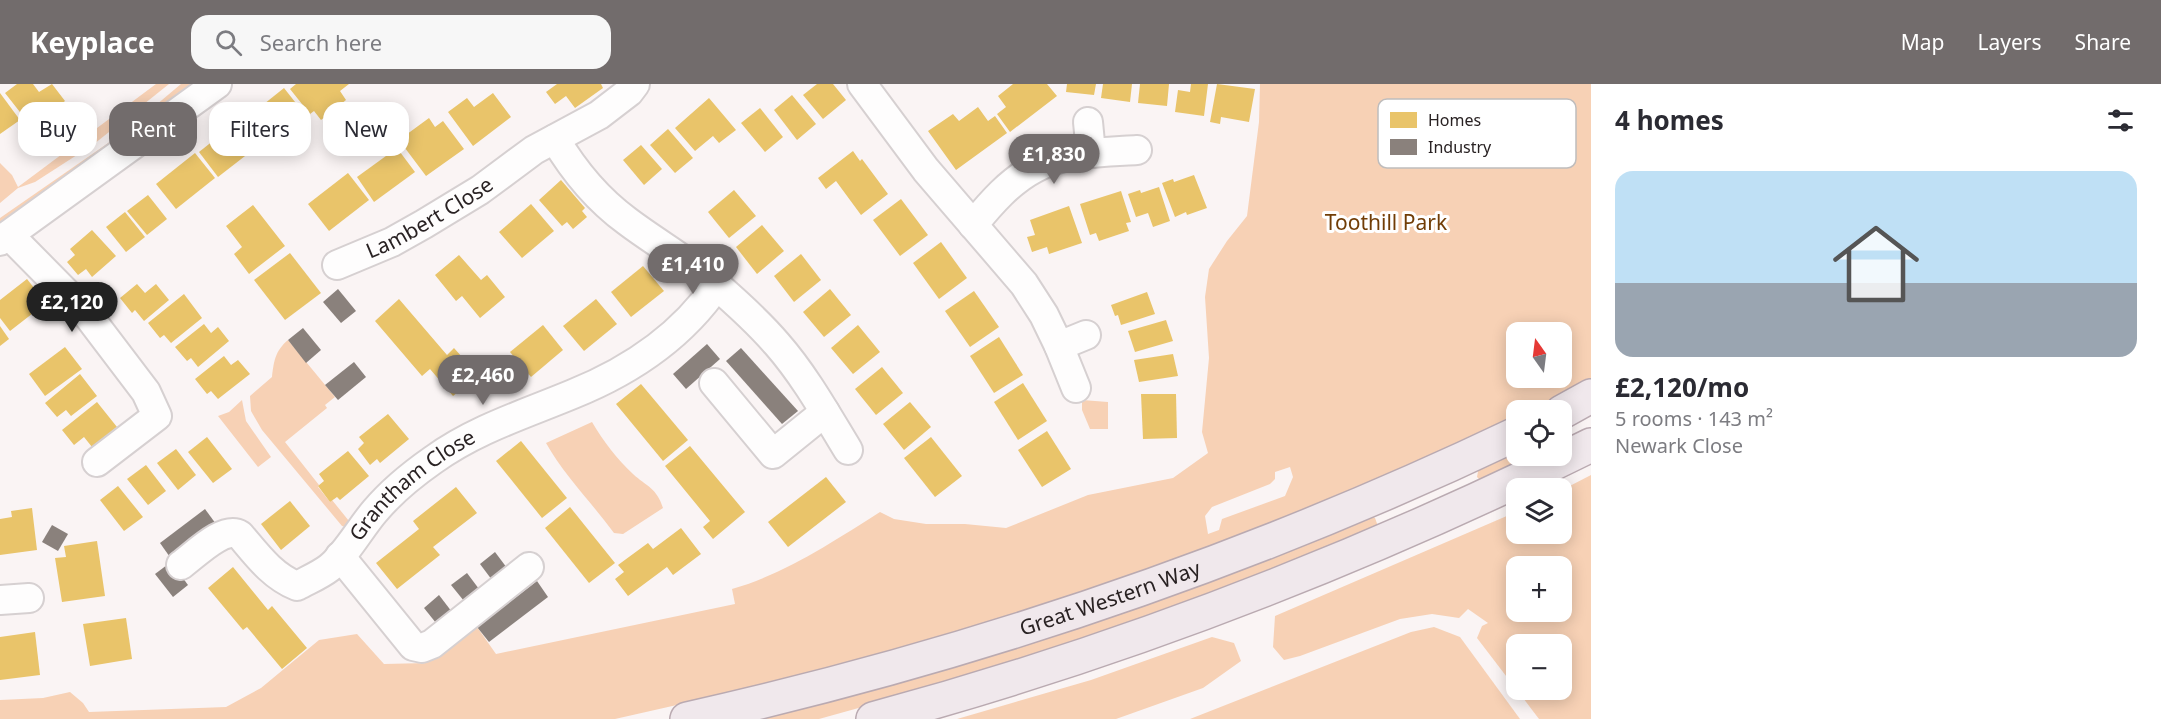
<!DOCTYPE html>
<html lang="en">
<head>
<meta charset="utf-8">
<style>
  body { margin:0; font-family:"Noto Sans",sans-serif; background:#f7f7f7; color:#2b2b33; height:100vh; display:flex; flex-direction:column; font-size:22px; white-space:nowrap }
  * { box-sizing:border-box; margin:0 }
  p { font-size:20px; color:#7c7c81 }
  .icon { flex:none; width:33px; height:33px; fill:none; stroke:currentColor; stroke-width:2; stroke-linecap:round; stroke-linejoin:round }
  .map { position:relative; flex:1; overflow:hidden }
  .panel { display:flex; flex-direction:column; background:#fff; width:570px }
  .panel>* { flex:none }
  .banner { position:absolute; left:18px; top:18px; width:570px; height:54px; display:flex; gap:12px }
  .needle { width:39px; rotate:346deg }
  .fabs { position:absolute; left:1506px; top:238px; display:grid; gap:12px }
  .fabs a { display:grid; place-items:center; width:66px; height:66px; border-radius:12px; background:#fff; box-shadow:0 3px 15px #0003; font-size:30px }
  .price { position:absolute; translate:-50% -51px; padding:0 14px; border-radius:21px; background:#726c6c; color:#fff; font-size:20px; line-height:39px; filter:drop-shadow(0 2px 3px #0008) }
  .price::after { content:''; position:absolute; left:50%; top:36px; width:18px; height:14px; margin-left:-9px; background:inherit; clip-path:polygon(0 0,100% 0,50% 100%) }
  .price.current { background:#222; color:#fff }
  ul { padding:0; list-style:none }
  li { display:grid; align-content:center; gap:12px; height:318px; padding:0 24px }
  li+li { border-top:2px solid #e1e1e2 }
  li span { display:grid; place-items:center; height:186px; border-radius:18px; color:#555 }
  li>.icon { margin-inline-start:auto }
  span .icon { width:108px; height:108px; fill:#fffc; stroke-width:1 }
  li b { font-size:26px }
  h2 { display:flex; justify-content:space-between; align-items:center; height:72px; padding:0 24px; font-size:26px }
  .chip { padding:0 21px; border-radius:18px; background:#fff; box-shadow:0 3px 15px #0003; font-size:21px; line-height:54px }
  .chip.current { background:#726c6c; color:#fff }
  header { display:flex; align-items:center; gap:36px; box-sizing:border-box; height:84px; padding:0 30px; background:#726c6c; color:#fff }
  header strong { font-size:28px }
  nav { display:flex; gap:33px; margin-inline-start:auto; font-size:21px }
  .search { width:420px; height:54px; background:#f7f7f7; display:flex; align-items:center; gap:15px; box-sizing:border-box; padding:0 21px; border-radius:18px; color:#7c7c81; font-size:22px }
  main { display:flex; flex:1; min-height:0 }
  .map>svg:first-child { display:block }
  .green { fill:#f7d1b5; fill-rule:evenodd }
  .homes { fill:#e9c46a }
  .industry { fill:#8a817c }
  .lines { fill:none; stroke-linecap:round; stroke-linejoin:round }
  .minor-casing { stroke:#d6d0d1; stroke-width:32 }
  .major-casing { stroke:#baaab1; stroke-width:36 }
  .minor { stroke:#fefdfd; stroke-width:28 }
  .major { stroke:#f0e8ec; stroke-width:33 }
  .labels { text-anchor:middle; stroke-width:6; stroke-linejoin:round; paint-order:stroke }
  .street-label { font-size:21px; fill:#292223; stroke:#fff }
  .park-label { font-size:21px; fill:#713d06; stroke:#fff }
  .key { fill:#fff; stroke:#bfbdbd; stroke-width:1.5 }
  .key-label { font-size:16px; fill:#292223 }
</style>
</head>
<body>
<header>
<strong>Keyplace</strong>
<div class="search"><svg class="icon" aria-label="search" viewBox="0 0 24 24"><circle cx="10" cy="10" r="6"/><path d="M15 15l6 6"/></svg>Search here</div>
<nav><a>Map</a><a>Layers</a><a>Share</a></nav>
</header>
<main>
<div class="map">
<svg width="1591" height="635" viewBox="0 0 1591 635">
  <rect width="100%" height="100%" fill="#faf4f4"/>
  <g class="green">
    <path d="M156,0H169L94,60L35,98L18,104L0,119V79L12,91L18,103Z"/>
    <path d="M181,0H201L0,143V134L124,48Z"/>
    <path d="M1260,0H1591V296L1529,327H1516V333L1453,364L1351,408L1221,460L993,540L787,596L615,635H0V616L43,614L70,608L83,619L89,628L226,623L261,604L319,556L357,550L384,580L426,579L434,571L477,543L496,570L735,520L732,505C785,490 834,457 880,428L894,435L926,440H965L1006,444L1088,411L1173,394L1208,369L1202,348L1209,274L1205,213L1209,185L1227,157L1247,132L1259,38ZM1516,249H1562V294H1516ZM1290,383L1293,393L1285,412L1222,435L1219,446L1208,450L1205,432L1212,423L1270,400L1275,395V388Z"/>
    <path d="M288,256L335,313L325,321L327,324L285,358L319,401L318,403L330,418L332,416L349,437L346,443L342,442L262,346L251,327L250,312L272,293C274,277 275,267 288,256Z"/>
    <path d="M242,316L246,337L271,373L258,383L218,332L229,328Z"/>
    <path d="M1082,316L1108,318V345H1090L1082,326Z"/>
    <path d="M592,338C603,357 617,375 633,390C646,402 657,404 663,424L623,450L614,449C592,419 564,391 546,359Z"/>
    <path d="M1516,364V372H1536L1481,397L1477,393L1479,382Z"/>
    <path d="M1591,391V635H1539L1517,606H1562V561H1516V605L1477,554L1482,542L1488,539L1468,525L1459,534L1432,530L1400,535L1300,572L1284,576L1273,563L1275,532L1516,428V450H1562V406ZM1516,483H1562V528H1516Z"/>
    <path d="M1370,431L1375,434L1379,445L1097,553L934,603L819,635H756Z"/>
    <path d="M1434,543L1460,553L1520,635H1190L1411,548Z"/>
    <path d="M1212,553L1234,559L1241,577L1203,604L1116,635H957L1091,596Z"/>
  </g>
  <g class="homes">
    <path d="M17,0H33L39,8L52,0L65,17L51,28L46,23L27,37L5,9Z"/>
    <path d="M296,0H349L340,7L346,16L321,36L314,27L310,30L290,5Z"/>
    <path d="M557,0H601L603,4L575,24L566,12L555,20L546,8Z"/>
    <path d="M817,0H833L846,16L823,35L803,11Z"/>
    <path d="M1013,0H1047L1057,12L1010,48L997,30L1006,23L998,12Z"/>
    <path d="M1067,0H1096L1094,11L1066,8Z"/>
    <path d="M1103,0H1132L1130,18L1101,14Z"/>
    <path d="M1140,0H1169L1167,22L1138,19Z"/>
    <path d="M1191,0H1208L1204,32L1175,28L1178,6L1190,8Z"/>
    <path d="M1217,0L1255,5L1249,38L1221,33L1220,40L1210,38Z"/>
    <path d="M284,4L310,37L298,47L291,39L264,61L244,36Z"/>
    <path d="M0,9L20,36L0,50Z"/>
    <path d="M493,9L511,33L473,62L448,28L467,14L474,23Z"/>
    <path d="M792,11L816,40L797,56L774,26Z"/>
    <path d="M709,14L736,46L719,59L713,52L695,67L675,44Z"/>
    <path d="M978,23L988,37L995,32L1007,49L956,86L928,47L953,30L959,37Z"/>
    <path d="M760,24L783,53L765,68L741,39Z"/>
    <path d="M429,34L435,43L443,37L464,65L426,92L399,56Z"/>
    <path d="M238,37L258,62L218,93L199,68Z"/>
    <path d="M668,45L693,74L675,89L650,61Z"/>
    <path d="M641,61L662,85L644,101L623,76Z"/>
    <path d="M397,64L415,88L374,118L357,93Z"/>
    <path d="M853,67L860,77L862,75L888,110L861,131L836,97L826,105L818,94Z"/>
    <path d="M195,69L215,94L176,125L156,100Z"/>
    <path d="M348,89L369,116L329,147L308,120Z"/>
    <path d="M1194,91L1207,124L1187,131L1186,128L1175,133L1162,99L1173,95L1174,98Z"/>
    <path d="M561,96L585,124L582,127L587,133L573,145L567,138L562,142L539,116Z"/>
    <path d="M1159,103L1170,137L1153,143L1148,129L1136,133L1128,110L1140,106L1141,109Z"/>
    <path d="M734,106L756,132L729,154L708,128Z"/>
    <path d="M1121,107L1131,138L1126,139L1129,147L1099,157L1096,149L1090,151L1080,120Z"/>
    <path d="M148,111L167,135L147,151L127,127Z"/>
    <path d="M901,115L928,151L900,172L873,136Z"/>
    <path d="M531,120L554,147L522,174L499,148Z"/>
    <path d="M253,121L285,162L249,190L234,170L242,163L226,142Z"/>
    <path d="M1069,122L1082,159L1049,170L1047,163L1032,168L1027,153L1035,151L1030,136Z"/>
    <path d="M125,128L145,153L126,168L106,143Z"/>
    <path d="M762,141L784,167L757,190L736,163Z"/>
    <path d="M92,146L116,172L92,193L86,185L78,191L67,178L75,171L70,165Z"/>
    <path d="M941,158L967,194L939,215L913,179Z"/>
    <path d="M290,169L321,209L285,236L254,196Z"/>
    <path d="M801,170L821,196L794,218L774,192Z"/>
    <path d="M459,171L481,196L487,191L505,213L480,234L462,212L456,217L435,191Z"/>
    <path d="M643,182L664,207L631,233L611,208Z"/>
    <path d="M27,195L46,219L10,247L0,234V216Z"/>
    <path d="M137,200L145,209L156,200L169,216L144,237L135,226L132,229L120,214Z"/>
    <path d="M830,205L851,231L824,253L803,228Z"/>
    <path d="M974,207L999,243L970,263L945,227Z"/>
    <path d="M1147,208L1155,230L1121,241L1118,231L1115,232L1111,221Z"/>
    <path d="M184,210L202,234L171,259L164,251L160,254L148,239Z"/>
    <path d="M399,215L447,271L454,264L478,291L453,312L430,285L422,292L375,237Z"/>
    <path d="M596,215L617,240L584,267L563,242Z"/>
    <path d="M1166,236L1173,257L1135,268L1128,247Z"/>
    <path d="M204,240L211,249L218,243L229,257L198,283L191,274L187,277L175,263Z"/>
    <path d="M543,241L563,266L531,293L510,268Z"/>
    <path d="M858,241L880,268L853,290L831,264Z"/>
    <path d="M0,242L9,255L0,262Z"/>
    <path d="M999,253L1023,291L994,309L970,272Z"/>
    <path d="M65,263L82,285L45,312L29,290Z"/>
    <path d="M1173,270L1178,292L1139,298L1134,276Z"/>
    <path d="M224,272L231,281L238,276L250,290L218,315L211,307L207,310L195,295Z"/>
    <path d="M882,283L903,309L876,331L855,305Z"/>
    <path d="M80,290L97,312L71,332L66,326L57,333L45,319Z"/>
    <path d="M1023,299L1047,337L1018,356L994,318Z"/>
    <path d="M641,300L688,356L663,377L616,320Z"/>
    <path d="M1141,310H1176L1177,354L1143,355Z"/>
    <path d="M97,318L117,343L92,363L84,353L74,361L62,346Z"/>
    <path d="M910,318L931,343L904,366L883,340Z"/>
    <path d="M388,330L409,355L380,379L377,375L370,381L358,365L364,359L359,353Z"/>
    <path d="M1047,347L1071,385L1042,403L1018,366Z"/>
    <path d="M207,353L232,385L213,399L188,368Z"/>
    <path d="M931,353L962,392L935,413L904,374Z"/>
    <path d="M521,357L567,414L542,434L496,377Z"/>
    <path d="M690,362L745,428L713,455L703,443L710,437L665,382Z"/>
    <path d="M176,365L196,391L178,406L157,379Z"/>
    <path d="M348,367L369,392L340,416L337,413L330,418L318,402L324,397L319,390Z"/>
    <path d="M146,381L166,407L148,421L127,395Z"/>
    <path d="M826,393L846,418L788,463L768,438Z"/>
    <path d="M118,402L143,433L124,447L100,416Z"/>
    <path d="M456,403L477,429L433,463L440,471L397,505L376,479L419,445L413,437Z"/>
    <path d="M290,417L310,442L281,466L261,440Z"/>
    <path d="M570,423L615,479L589,499L545,444Z"/>
    <path d="M32,424L37,466L0,471V435L12,433L11,427Z"/>
    <path d="M681,444L701,470L673,491L667,483L628,512L615,495L624,488L618,481L648,459L653,465Z"/>
    <path d="M97,457L105,512L62,518L55,474L66,473L64,462Z"/>
    <path d="M233,483L268,526L272,522L307,564L282,585L247,543L243,546L208,504Z"/>
    <path d="M126,534L132,575L90,582L83,540Z"/>
    <path d="M35,548L40,591L0,596V553Z"/>
  </g>
  <g class="industry">
    <path d="M338,205L356,227L341,239L323,218Z"/>
    <path d="M303,244L321,266L306,279L288,256Z"/>
    <path d="M707,260L720,275L686,305L673,290Z"/>
    <path d="M741,264L798,327L782,340L726,277Z"/>
    <path d="M354,278L366,293L338,316L325,301Z"/>
    <path d="M205,425L216,440L172,476L160,459Z"/>
    <path d="M52,441L68,450L58,467L42,458Z"/>
    <path d="M495,468L507,484L492,496L480,480Z"/>
    <path d="M171,478L188,501L173,513L155,490Z"/>
    <path d="M467,489L479,505L464,517L451,501Z"/>
    <path d="M537,497L548,513L489,558L477,543Z"/>
    <path d="M439,511L452,528L436,539L424,524Z"/>
  </g>
  <g class="lines">
    <defs>
      <g id="minor">
        <path d="M862,0L926,86L1024,200L1044,231L1059,262L1076,304"/>
        <path d="M1088,38L1091,69"/>
        <path d="M555,55C574,87 597,115 627,137C656,159 687,176 715,200C737,219 759,239 777,260C805,292 826,330 848,366"/>
        <path d="M973,141C991,119 1010,97 1035,84C1063,68 1106,68 1137,66"/>
        <path d="M9,151L86,229L146,308L157,332L97,378"/>
        <path d="M0,157L217,0"/>
        <path id="s1" d="M337,181L392,158L424,140L480,106L534,66L599,31L629,8L635,0"/>
        <path d="M1059,262L1086,251"/>
        <path d="M714,299L773,370L825,328"/>
        <path d="M340,472L413,562L422,564L432,560L529,483"/>
        <path id="s2" d="M181,481C195,471 224,441 240,451C257,471 272,492 297,502C308,496 320,491 329,484C345,472 361,443 375,427C391,408 413,390 433,376C476,345 525,330 573,310C630,287 682,252 717,201"/>
        <path d="M0,516L29,514"/>
      </g>
      <g id="major">
        <path d="M1562,328L1591,312"/>
        <path id="s3" d="M687,635C973,571 1252,476 1516,350"/>
        <path d="M873,635C1121,568 1361,475 1591,361"/>
      </g>
    </defs>
    <use href="#minor" class="minor-casing"/>
    <use href="#major" class="major-casing"/>
    <use href="#minor" class="minor"/>
    <use href="#major" class="major"/>
  </g>
  <g class="labels">
    <g class="street-label">
      <text dy="7" stroke="none"><textPath href="#s1" startOffset="104">Lambert Close</textPath></text>
      <text dy="7" stroke="none"><textPath href="#s2" startOffset="302">Grantham Close</textPath></text>
      <text dy="7" stroke="none"><textPath href="#s3" startOffset="440">Great Western Way</textPath></text>
    </g>
    <g class="park-label">
      <text x="1386" y="146">Toothill Park</text>
    </g>
  </g>
  <rect x="1378" y="15" width="198" height="69" rx="9" class="key"/>
  <rect x="1390" y="28" width="27" height="16" fill="#e9c46a"/>
  <rect x="1390" y="55" width="27" height="16" fill="#8a817c"/>
  <g class="key-label">
    <text x="1428" y="42">Homes</text>
    <text x="1428" y="69">Industry</text>
  </g>
</svg>
<div class="fabs">
<a><svg class="needle" viewBox="-14 -14 28 28"><path d="M0-13l5 13h-10z" fill="#e53935"/><path d="M0 13l5-13h-10z" fill="#7c7c81"/></svg></a>
<a><svg class="icon" aria-label="locate" viewBox="0 0 24 24"><circle cx="12" cy="12" r="6"/><path d="M12 2v4M12 18v4M2 12h4M18 12h4"/></svg></a>
<a><svg class="icon" aria-label="layers" viewBox="0 0 24 24"><path d="M12 4l9 5-9 5-9-5zM3 14l9 5 9-5"/></svg></a>
<a>+</a>
<a>−</a>
</div>
<b class="price" style="left:1054px;top:101px">£1,830</b>
<b class="price" style="left:693px;top:211px">£1,410</b>
<b class="price current" style="left:72px;top:249px">£2,120</b>
<b class="price" style="left:483px;top:322px">£2,460</b>
<div class="banner">
<a class="chip">Buy</a>
<a class="chip current">Rent</a>
<a class="chip">Filters</a>
<a class="chip">New</a>
</div>
</div>
<section class="panel">
<h2>4 homes<svg class="icon" aria-label="filters" viewBox="0 0 24 24"><path d="M4 7h16M4 17h16"/><circle cx="9" cy="7" r="2"/><circle cx="15" cy="17" r="2"/></svg></h2>
<ul>
<li><span style="background:linear-gradient(#bfe0f5 60%,#9aa5b1 0)"><svg class="icon" aria-label="home" viewBox="0 0 24 24"><path d="M3 11l9-7 9 7M6 9v11h12V9"/></svg></span><div><b>£2,120/mo</b><p>5 rooms · 143 m²</p><p>Newark Close</p></div></li>
</ul>
</section>
</main>
</body>
</html>
